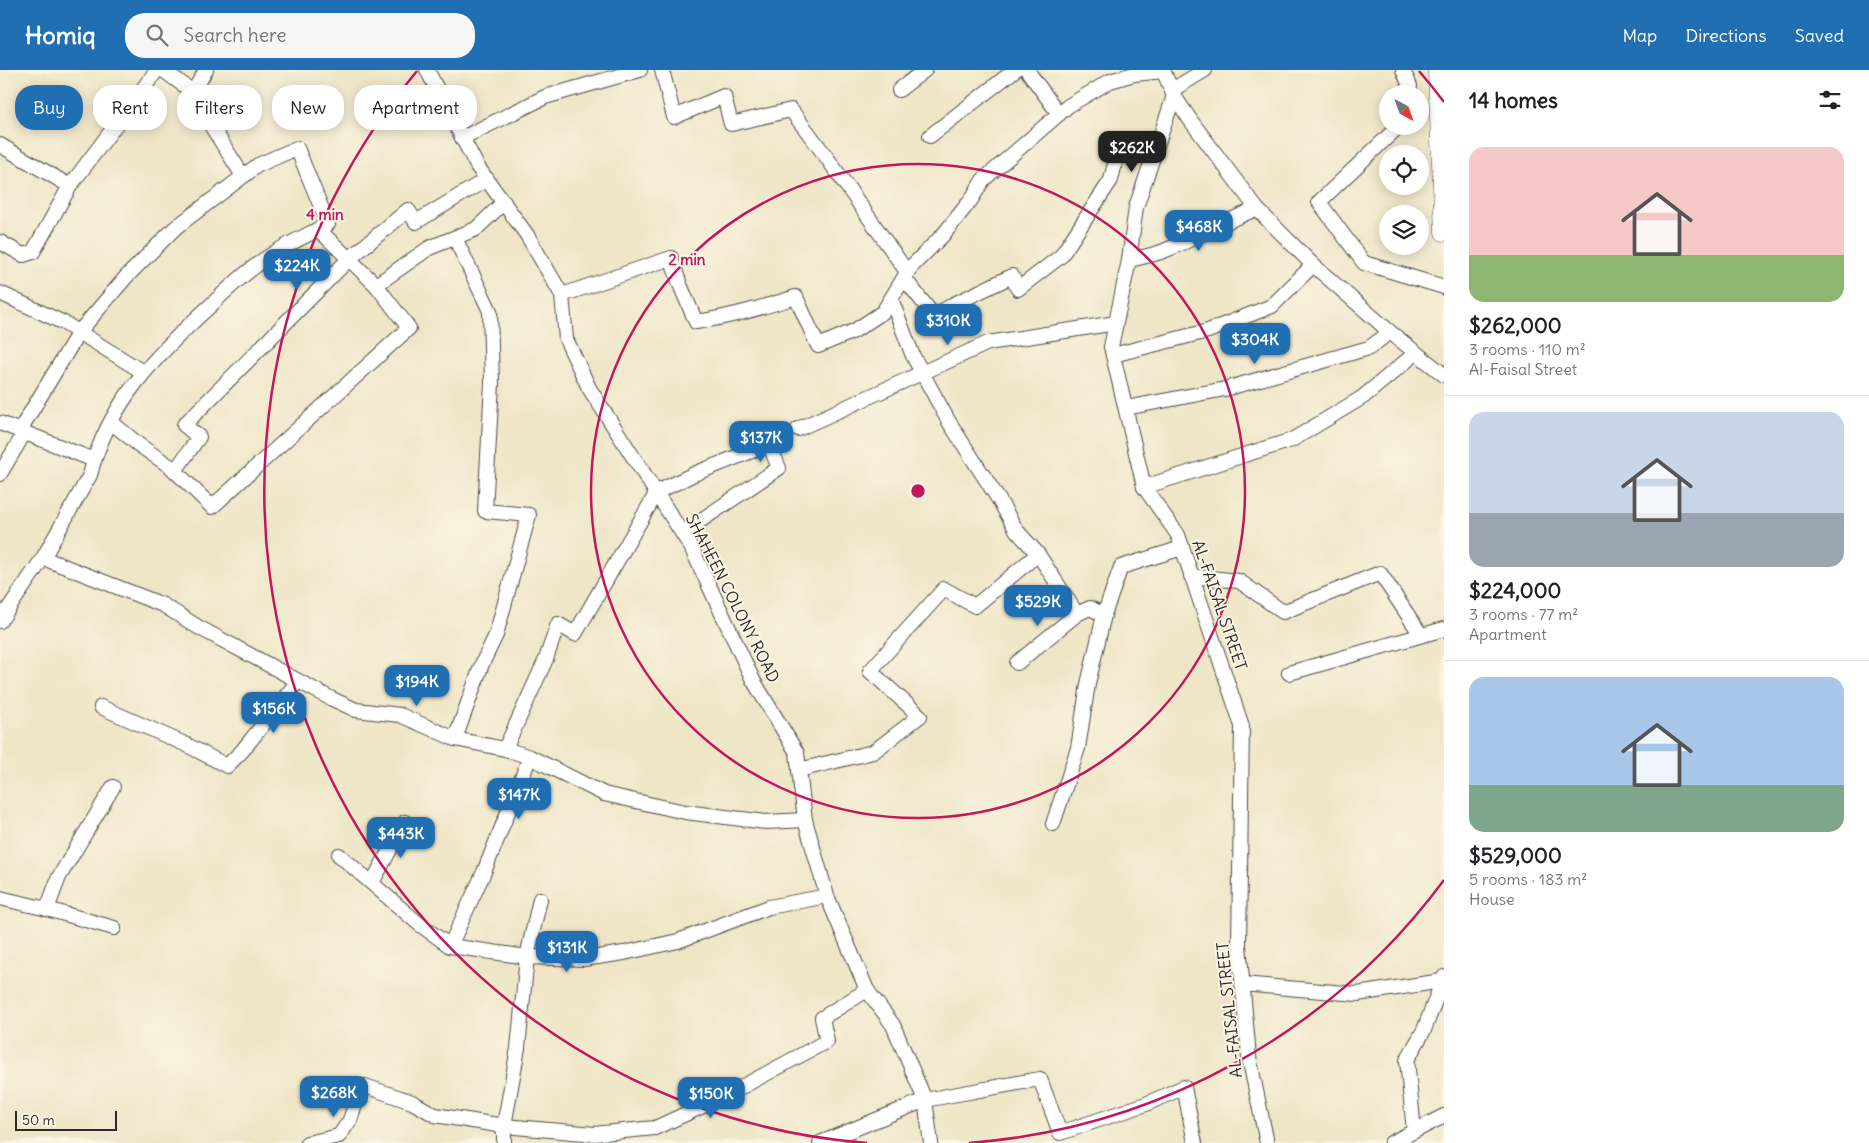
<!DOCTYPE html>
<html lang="en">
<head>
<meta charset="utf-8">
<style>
  body { margin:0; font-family:Delius,sans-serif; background:#f6f6f6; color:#202124; height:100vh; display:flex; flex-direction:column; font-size:19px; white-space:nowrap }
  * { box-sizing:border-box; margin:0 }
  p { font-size:16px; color:#757577 }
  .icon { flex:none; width:28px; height:28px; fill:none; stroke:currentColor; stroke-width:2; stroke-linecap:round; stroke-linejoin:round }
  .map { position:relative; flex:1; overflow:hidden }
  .details { display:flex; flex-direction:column; background:#fff; width:425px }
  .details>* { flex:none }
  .hud { position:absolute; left:15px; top:15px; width:475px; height:45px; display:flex; gap:10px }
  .needle { width:32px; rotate:139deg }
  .controls { position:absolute; left:1379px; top:15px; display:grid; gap:10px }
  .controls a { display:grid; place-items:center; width:50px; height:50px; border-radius:50%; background:#fff; box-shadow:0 2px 12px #0003; font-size:25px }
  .scale { position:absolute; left:15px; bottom:12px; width:102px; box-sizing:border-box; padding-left:5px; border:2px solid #2b2b2b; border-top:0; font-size:14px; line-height:18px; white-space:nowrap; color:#2b2b2b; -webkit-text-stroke:4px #fcf5e5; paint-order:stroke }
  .price { position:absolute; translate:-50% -42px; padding:0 11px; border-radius:10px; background:#1f6fb2; color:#fff; font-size:16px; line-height:32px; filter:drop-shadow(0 1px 2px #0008) }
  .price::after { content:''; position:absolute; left:50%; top:30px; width:15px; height:11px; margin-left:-8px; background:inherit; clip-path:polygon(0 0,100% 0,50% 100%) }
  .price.on { background:#222; color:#fff }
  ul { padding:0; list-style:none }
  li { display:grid; align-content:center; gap:10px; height:265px; padding:0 25px }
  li+li { border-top:1px solid #e0e0e0 }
  li span { display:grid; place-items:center; height:155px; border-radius:15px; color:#555 }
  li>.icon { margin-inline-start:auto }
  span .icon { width:90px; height:90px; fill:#fffc; stroke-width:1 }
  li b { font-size:21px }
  h2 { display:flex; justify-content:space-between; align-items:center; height:60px; padding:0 25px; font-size:21px }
  .chip { padding:0 18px; border-radius:20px; background:#fff; box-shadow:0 2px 12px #0003; font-size:18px; line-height:45px }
  .chip.on { background:#1f6fb2; color:#fff }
  header { display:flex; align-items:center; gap:30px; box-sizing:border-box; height:70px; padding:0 25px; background:#1f6fb2; color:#fff }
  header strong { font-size:24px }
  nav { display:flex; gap:28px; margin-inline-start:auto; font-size:18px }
  .search { width:350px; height:45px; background:#f6f6f6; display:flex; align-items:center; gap:12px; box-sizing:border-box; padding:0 18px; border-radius:20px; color:#757577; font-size:19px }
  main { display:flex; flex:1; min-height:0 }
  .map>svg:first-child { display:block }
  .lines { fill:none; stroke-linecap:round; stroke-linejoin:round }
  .minor-casing { stroke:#484743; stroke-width:16 }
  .major-casing { stroke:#484743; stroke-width:19 }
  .minor { stroke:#fff; stroke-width:14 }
  .major { stroke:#fff; stroke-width:18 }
  .ring { fill:none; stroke:#c2185b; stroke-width:2.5 }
  .labels { text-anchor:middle; stroke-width:4; stroke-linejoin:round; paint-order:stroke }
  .street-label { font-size:16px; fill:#2b2b2b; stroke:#fcf5e5 }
  .centre { fill:#c2185b; stroke:#fcf5e5; stroke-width:2.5 }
  .ring-label { font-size:15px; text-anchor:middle; font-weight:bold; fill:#c2185b; stroke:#fcf5e5; stroke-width:4; stroke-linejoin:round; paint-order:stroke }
</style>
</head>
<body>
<header>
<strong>Homiq</strong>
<div class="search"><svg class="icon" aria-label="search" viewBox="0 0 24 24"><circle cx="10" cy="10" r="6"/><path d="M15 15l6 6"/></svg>Search here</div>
<nav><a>Map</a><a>Directions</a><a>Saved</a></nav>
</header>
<main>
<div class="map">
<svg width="1444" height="1073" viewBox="0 0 1444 1073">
  <rect width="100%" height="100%" fill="#fcf5e5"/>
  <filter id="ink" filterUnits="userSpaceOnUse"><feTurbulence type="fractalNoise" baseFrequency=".02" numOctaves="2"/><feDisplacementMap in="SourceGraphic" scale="10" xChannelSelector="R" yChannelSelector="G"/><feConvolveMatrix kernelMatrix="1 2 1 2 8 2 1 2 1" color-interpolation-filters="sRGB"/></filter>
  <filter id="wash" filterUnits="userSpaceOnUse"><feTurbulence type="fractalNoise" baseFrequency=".0096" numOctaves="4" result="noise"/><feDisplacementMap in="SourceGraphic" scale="20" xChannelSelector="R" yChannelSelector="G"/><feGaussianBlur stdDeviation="1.12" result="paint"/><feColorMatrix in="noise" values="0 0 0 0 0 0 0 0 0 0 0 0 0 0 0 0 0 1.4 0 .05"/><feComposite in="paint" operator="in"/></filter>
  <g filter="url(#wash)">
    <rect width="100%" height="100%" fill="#efe6c8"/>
  </g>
  <g filter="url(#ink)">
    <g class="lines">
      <defs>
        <g id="minor">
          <path d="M163,0L193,22L210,54L243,106"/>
          <path d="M427,0L477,96L527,165L562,225L566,269L589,318L691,477L753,610L797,683L805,750L827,826L867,920L893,955L925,1030L931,1073"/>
          <path d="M662,0L674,47L724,26L731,54L791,40L825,85L907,202"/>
          <path d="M1027,0L1059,44"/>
          <path d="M1163,0L1174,26L1191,51L1257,139L1313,195L1390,262L1444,305"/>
          <path d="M1403,0L1410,16L1406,24"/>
          <path d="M899,20L925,0"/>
          <path d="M1172,20L1205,0"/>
          <path d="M193,22L206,0"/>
          <path d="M1174,26L1136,137L1129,190L1111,277L1144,417L1178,465L1242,656L1239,875L1249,987L1267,1073"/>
          <path d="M1399,56L1319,132L1364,193L1444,217"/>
          <path d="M930,66L1015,0"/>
          <path d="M462,68L545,27L640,0"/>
          <path d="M0,75L70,116"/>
          <path d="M318,159L376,215"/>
          <path d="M0,172L23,185L33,182L70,116L157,0"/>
          <path d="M1129,190C1141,187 1155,185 1166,180C1197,168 1226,150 1257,139"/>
          <path d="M904,208L934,246L954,234L1012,206L1018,219L1061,186L1111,110L1119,76L1159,68"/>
          <path d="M0,223L64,253L143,302"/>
          <path d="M562,225L671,188L681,217L696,252C731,247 763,237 796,227L818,276L854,261L883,242L910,198L943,165L971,130L983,110L1068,36L1110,11L1134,4L1164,1"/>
          <path d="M1113,285L1208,261L1272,236L1313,195"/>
          <path d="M1126,338L1225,319L1369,278L1390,262"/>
          <path d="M111,352L139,375L171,397L212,437L409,258L376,215L429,178L476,159L504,132"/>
          <path d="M0,353L94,390"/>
          <path d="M798,359L988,273L1116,253"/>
          <path d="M175,401L199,367L184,355L349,189L408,140L416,152L487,109"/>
          <path d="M0,404L25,362"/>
          <path d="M1144,417L1292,370L1363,327L1416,283"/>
          <path d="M1038,484L1077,544L1090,538L1104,545"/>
          <path d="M43,488L163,535L198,557L330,628L356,640L400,645L455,669L505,679L530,687L604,724L685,742L766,752L805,750"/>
          <path d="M1191,506L1239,511L1283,542L1380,503L1421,565"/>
          <path d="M0,551L43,488L90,405C108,333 157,284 210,236C229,218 249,199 271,185C289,173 310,164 328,154L297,78L258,95L175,158L126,207L79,262L20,360"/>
          <path d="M1017,593L1077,544"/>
          <path d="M1289,603L1444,559"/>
          <path d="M101,637L187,675L227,696L242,681L298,611"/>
          <path d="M455,669L482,594L496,565L529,445L485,441L492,313L490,241L455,168"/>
          <path d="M505,679L546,589L558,554L575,564L657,422L694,404L769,374L779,398L682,463"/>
          <path d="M799,700L873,682L920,646L870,601L944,519L975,536L1038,484L1017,461L999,430L949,352L913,286L891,229"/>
          <path d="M1053,754L1078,678L1088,614L1104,545L1121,497L1182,478"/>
          <path d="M339,785L419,854L450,876L527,887L584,889L624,883L678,871L769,837L827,826"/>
          <path d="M372,813L405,752"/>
          <path d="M0,828L47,839L114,858"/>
          <path d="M47,839L59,807L113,717"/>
          <path d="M450,876L484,802L530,687"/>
          <path d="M1242,914L1357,924L1442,911"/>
          <path d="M1414,1061L1407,990L1424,960L1444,907"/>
          <path d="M307,1073L339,1066L350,1050L361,1017L365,1016L412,1032L435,1045L504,1056L595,1064L603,1063L655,1058L725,1026L827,971L822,948L867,920"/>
          <path d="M504,1073V1056L518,978L527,887L540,829"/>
          <path d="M820,1073L925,1030L1040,1009L1060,1063L1146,1034L1184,1017L1195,1073"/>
          <path d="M1391,1073L1444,1046"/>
        </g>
        <path id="major" d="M1437,0L1444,162"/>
      </defs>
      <use href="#minor" class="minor-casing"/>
      <use href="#major" class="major-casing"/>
      <use href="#minor" class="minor"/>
      <use href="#major" class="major"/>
    </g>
  </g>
  <g class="ring">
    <circle cx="918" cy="421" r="327"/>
    <path d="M1444 810A654 654 0 0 1 969 1073M867 1073A654 654 0 0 1 417 1M1419 1A654 654 0 0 1 1444 32"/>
  </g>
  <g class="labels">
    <g class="street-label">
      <text transform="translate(733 528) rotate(63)" y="6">SHAHEEN COLONY ROAD</text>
      <text transform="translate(1220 535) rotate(71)" y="6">AL-FAISAL STREET</text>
      <text transform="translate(1229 940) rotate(-96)" y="6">AL-FAISAL STREET</text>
    </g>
  </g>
  <circle cx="918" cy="421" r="8" class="centre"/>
  <g class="ring-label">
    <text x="325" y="150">4 min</text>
    <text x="687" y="195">2 min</text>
  </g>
</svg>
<div class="controls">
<a><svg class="needle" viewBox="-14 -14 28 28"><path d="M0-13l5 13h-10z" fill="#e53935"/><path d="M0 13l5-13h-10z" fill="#757577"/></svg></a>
<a><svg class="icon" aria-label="locate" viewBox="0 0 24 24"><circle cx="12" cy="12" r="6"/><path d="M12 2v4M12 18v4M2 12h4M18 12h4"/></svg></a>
<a><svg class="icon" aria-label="layers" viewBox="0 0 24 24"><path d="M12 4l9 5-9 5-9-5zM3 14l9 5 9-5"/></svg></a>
</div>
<div class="scale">50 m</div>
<b class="price on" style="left:1132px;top:103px">$262K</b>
<b class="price" style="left:1199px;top:182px">$468K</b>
<b class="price" style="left:297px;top:221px">$224K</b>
<b class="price" style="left:948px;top:276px">$310K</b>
<b class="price" style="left:1255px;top:295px">$304K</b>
<b class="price" style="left:761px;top:393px">$137K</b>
<b class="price" style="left:1038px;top:557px">$529K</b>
<b class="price" style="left:417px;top:637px">$194K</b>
<b class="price" style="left:274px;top:664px">$156K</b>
<b class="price" style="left:519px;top:750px">$147K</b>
<b class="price" style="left:401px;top:789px">$443K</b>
<b class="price" style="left:567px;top:903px">$131K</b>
<b class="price" style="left:334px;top:1048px">$268K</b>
<b class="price" style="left:711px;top:1049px">$150K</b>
<div class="hud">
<a class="chip on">Buy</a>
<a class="chip">Rent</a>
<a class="chip">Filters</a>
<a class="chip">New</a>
<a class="chip">Apartment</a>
</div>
</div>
<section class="details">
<h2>14 homes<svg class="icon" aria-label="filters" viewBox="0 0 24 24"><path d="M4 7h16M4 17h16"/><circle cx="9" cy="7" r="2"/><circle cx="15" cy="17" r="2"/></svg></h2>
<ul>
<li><span style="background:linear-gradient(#f6c9c9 70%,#8fb573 0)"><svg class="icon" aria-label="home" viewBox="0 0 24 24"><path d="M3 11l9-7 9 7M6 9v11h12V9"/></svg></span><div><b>$262,000</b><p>3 rooms · 110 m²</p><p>Al-Faisal Street</p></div></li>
<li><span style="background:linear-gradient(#c9d6e8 65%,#9aa5b1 0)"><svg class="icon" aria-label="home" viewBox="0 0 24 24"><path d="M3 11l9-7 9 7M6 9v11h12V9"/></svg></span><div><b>$224,000</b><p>3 rooms · 77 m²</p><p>Apartment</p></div></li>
<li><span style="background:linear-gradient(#a9c7e8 70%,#7fa58c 0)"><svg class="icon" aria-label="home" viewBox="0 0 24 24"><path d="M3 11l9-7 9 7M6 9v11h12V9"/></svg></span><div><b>$529,000</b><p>5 rooms · 183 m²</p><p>House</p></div></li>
</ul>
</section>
</main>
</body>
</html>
